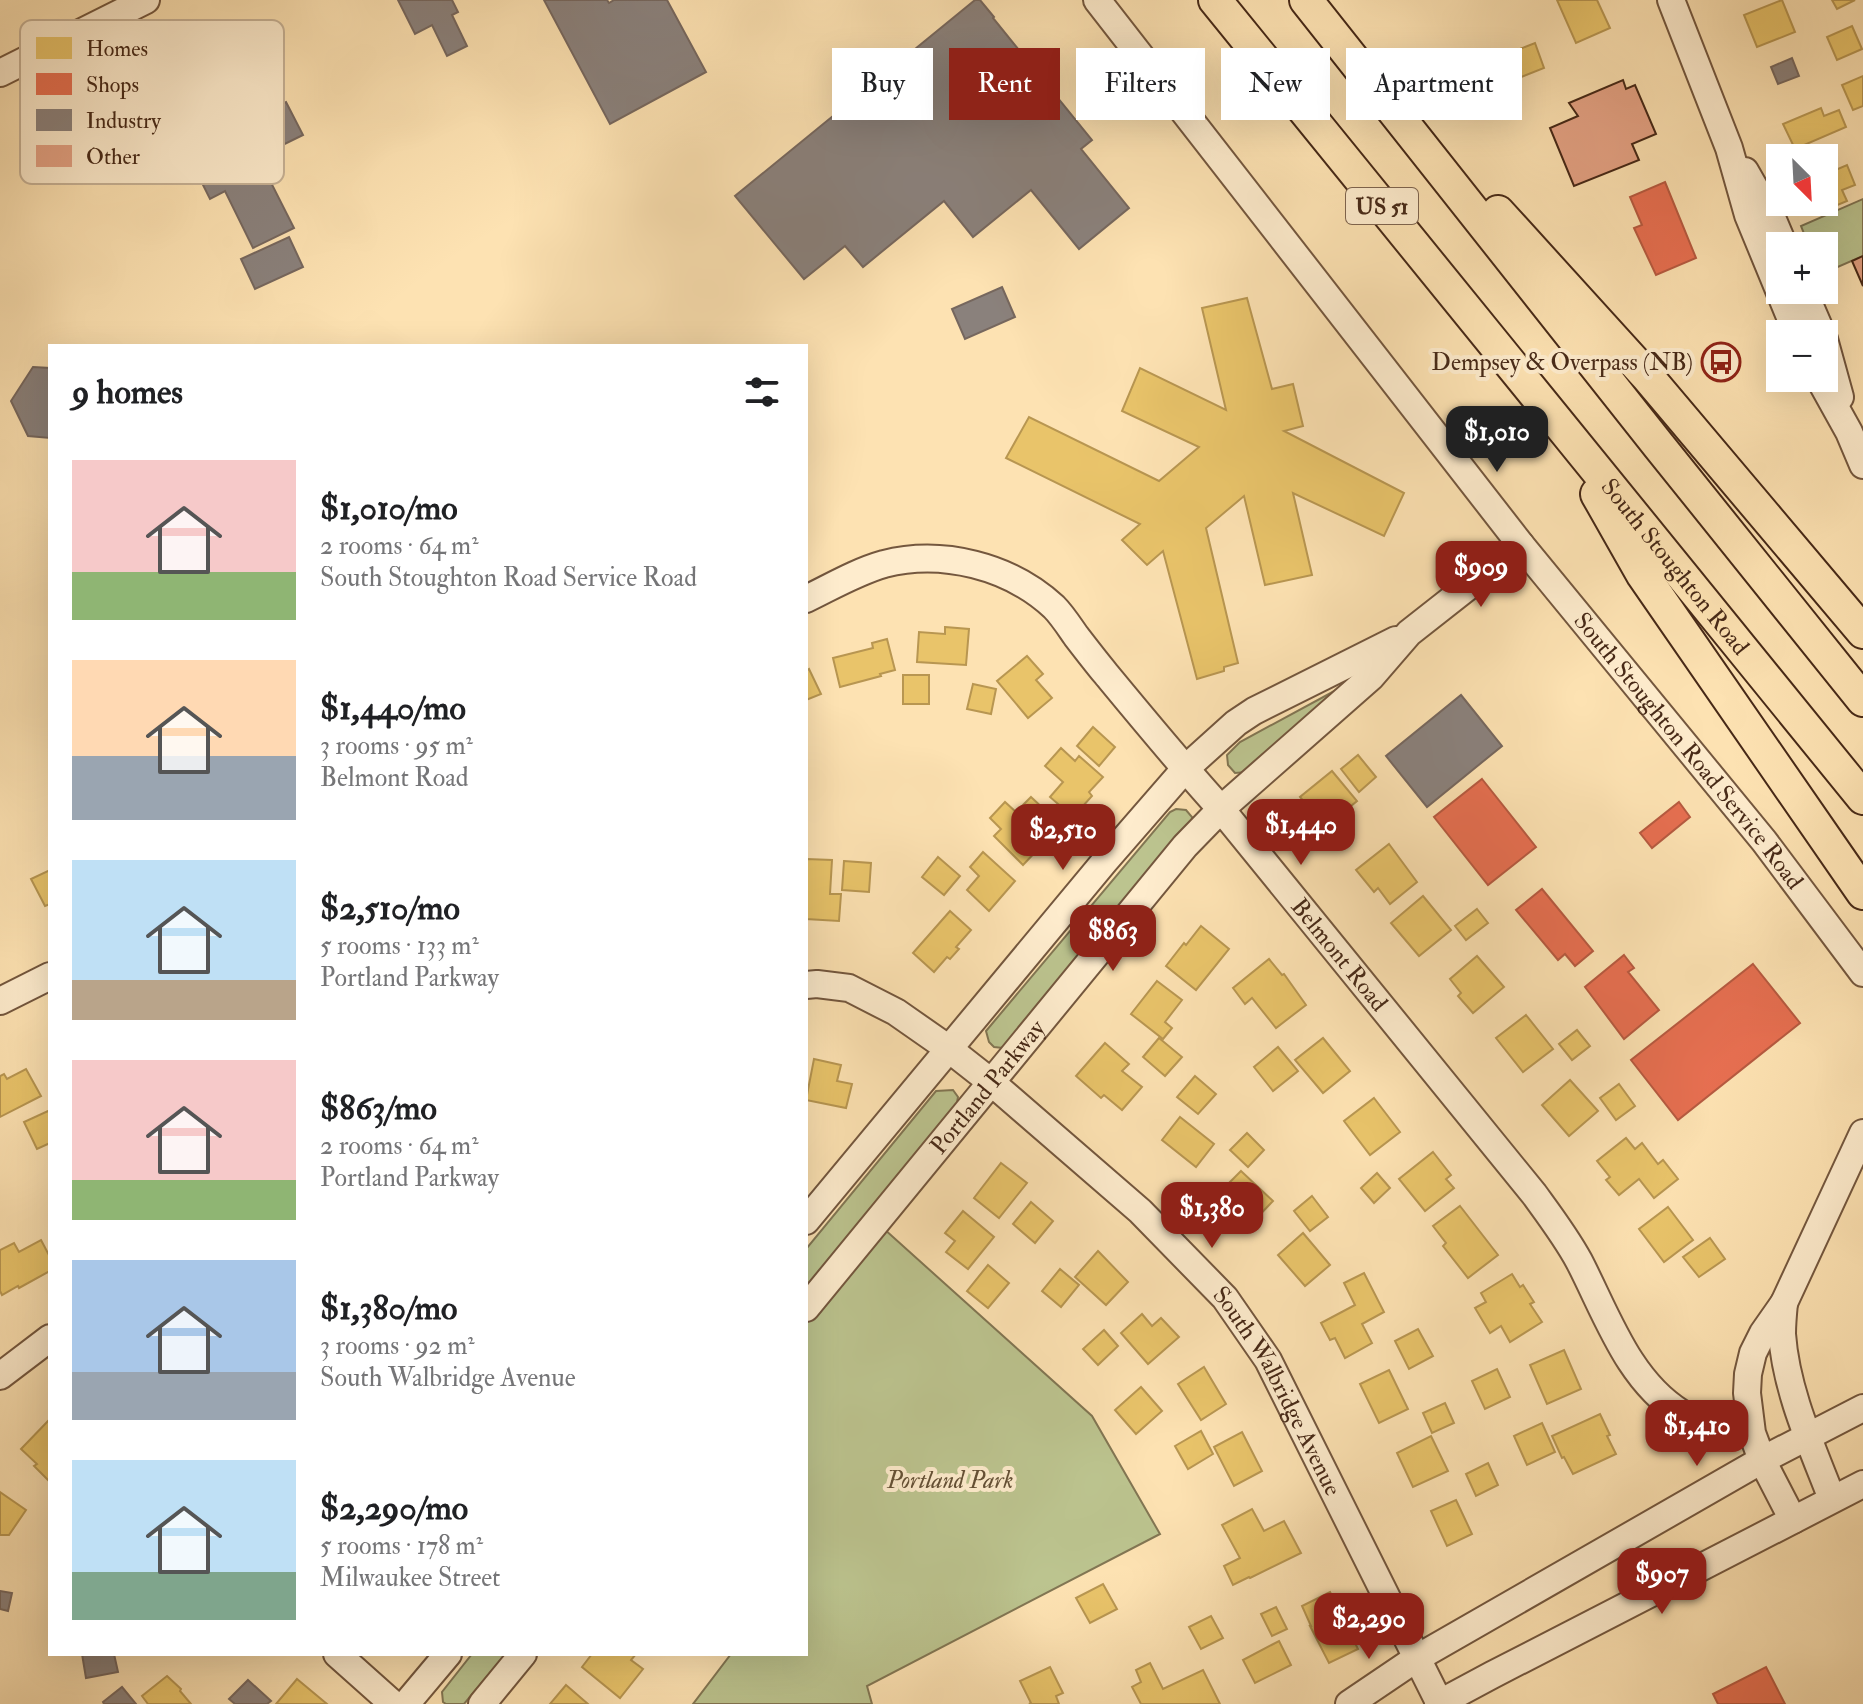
<!DOCTYPE html>
<html lang="en">
<head>
<meta charset="utf-8">
<style>
  body { margin:0; font-family:"IM FELL Double Pica",serif; background:#f6f6f6; color:#202124; height:100vh; display:flex; flex-direction:column; font-size:30px; white-space:nowrap }
  * { box-sizing:border-box; margin:0 }
  p { font-size:26px; color:#757577 }
  .icon { flex:none; width:44px; height:44px; fill:none; stroke:currentColor; stroke-width:2; stroke-linecap:round; stroke-linejoin:round }
  .map { position:relative; flex:1; overflow:hidden }
  .sheet { position:absolute; left:48px; top:344px; width:760px; height:1312px; display:flex; flex-direction:column; background:#fff; border-radius:0px; box-shadow:0 8px 32px #0002 }
  .sheet>* { flex:none }
  .banner { position:absolute; left:832px; top:48px; width:760px; height:72px; display:flex; gap:16px }
  .needle { width:52px; rotate:156deg }
  .controls { position:absolute; left:1766px; top:144px; display:grid; gap:16px }
  .controls a { display:grid; place-items:center; width:72px; height:72px; border-radius:0px; background:#fff; box-shadow:0 8px 32px #0002; font-size:40px }
  .price { position:absolute; translate:-50% -68px; padding:0 18px; border-radius:16px; background:#8f2418; color:#fff; font-size:26px; line-height:52px; filter:drop-shadow(0 2px 4px #0008) }
  .price::after { content:''; position:absolute; left:50%; top:48px; width:24px; height:18px; margin-left:-12px; background:inherit; clip-path:polygon(0 0,100% 0,50% 100%) }
  .price.selected { background:#222; color:#fff }
  ul { padding:0; list-style:none }
  li { display:flex; align-items:center; gap:24px; height:200px; padding:0 24px }
  li span { display:grid; place-items:center; flex:none; width:224px; height:160px; border-radius:0px; color:#555 }
  li>.icon { margin-inline-start:auto }
  span .icon { width:96px; height:96px; fill:#fffc; stroke-width:1 }
  li b { font-size:34px }
  h2 { display:flex; justify-content:space-between; align-items:center; height:96px; padding:0 24px; font-size:34px }
  .pill { padding:0 28px; border-radius:0px; background:#fff; box-shadow:0 8px 32px #0002; font-size:28px; line-height:72px }
  .pill.selected { background:#8f2418; color:#fff }
  .map>svg:first-child { display:block }
  .green { fill:#bcc48f; stroke:#827653; stroke-width:2 }
  .homes { fill:#e9c46a; stroke:#b89651; stroke-width:2 }
  .shops { fill:#e76f51; stroke:#b75a40; stroke-width:2 }
  .industry { fill:#8a817c; stroke:#76675e; stroke-width:2 }
  .building { fill:#e4a284; stroke:#472917; stroke-width:2 }
  .lines { fill:none; stroke-linecap:round; stroke-linejoin:round }
  .minor-casing { stroke:#74573e; stroke-width:30 }
  .major-casing { stroke:#472917; stroke-width:36 }
  .minor { stroke:#feeccd; stroke-width:26 }
  .major { stroke:#fde2b2; stroke-width:32 }
  .labels { text-anchor:middle; stroke-width:8; stroke-linejoin:round; paint-order:stroke }
  .shield { fill:#feeccd; stroke:#7e644e; stroke-width:2 }
  .shield-label { font-size:22px; font-weight:bold; fill:#472917 }
  .poi-label { font-size:24px; fill:#472917; stroke:#feeccd; text-anchor:end }
  .street-label { font-size:24px; fill:#472917; stroke:#feeccd }
  .park-label { font-size:24px; font-style:italic; fill:#645035; stroke:#feeccd }
  .key { fill:#feeccd; stroke:#c7b296; stroke-width:2 }
  .key-label { font-size:22px; fill:#472917 }
</style>
</head>
<body>
<div class="map">
<svg width="1863" height="1704" viewBox="0 0 1863 1704">
  <rect width="100%" height="100%" fill="#fde2b2"/>
  <filter id="stains"><feTurbulence type="fractalNoise" baseFrequency=".0025" numOctaves="4"/><feColorMatrix values="0 0 0 0 .2 0 0 0 0 .09 0 0 0 0 .02 0 0 0 .5 -.17"/></filter>
  <radialGradient id="worn" r=".72"><stop offset=".6" stop-color="#630" stop-opacity="0"/><stop offset="1" stop-color="#630" stop-opacity=".3"/></radialGradient>
  <g class="green">
    <path d="M1863,199V256L1824,273V246H1809L1801,226Z"/>
    <path d="M1351,682L1247,772L1235,773L1228,765L1227,755L1240,742Z"/>
    <path d="M1176,809L1186,810L1192,817L1191,826L1003,1048L994,1047L989,1042L986,1031L1170,812Z"/>
    <path d="M953,1090L958,1097L956,1108L806,1292V1249L936,1091Z"/>
    <path d="M883,1228L1092,1416L1160,1534L867,1686L872,1704H693L731,1654H806V1322Z"/>
    <path d="M472,1654H506L464,1704H446L443,1702L442,1692Z"/>
  </g>
  <g class="homes">
    <path d="M1557,0H1597L1610,28L1576,43Z"/>
    <path d="M1782,0L1795,32L1757,47L1744,15Z"/>
    <path d="M1832,0H1855L1837,9Z"/>
    <path d="M1852,26L1862,49L1837,60L1827,37Z"/>
    <path d="M1535,43L1544,68L1516,79L1507,54Z"/>
    <path d="M1863,76V106L1853,110L1842,85Z"/>
    <path d="M1821,108L1824,116L1839,110L1846,127L1795,149L1783,124Z"/>
    <path d="M1847,165L1855,185L1842,190L1847,201L1828,209L1824,200V175Z"/>
    <path d="M1247,298L1272,389L1293,384L1303,426L1284,431L1404,493L1384,536L1293,493L1312,575L1265,585L1244,496L1206,528L1238,663L1224,667V671L1197,679L1163,551L1147,565L1122,540L1140,524L1006,458L1029,417L1159,481L1199,447L1122,411L1140,368L1226,410L1202,308Z"/>
    <path d="M945,627L969,629L966,665L917,662L919,632L945,634Z"/>
    <path d="M887,639L895,670L880,674L881,676L840,687L833,658L873,648L872,643Z"/>
    <path d="M1027,656L1043,674L1036,680L1052,698L1028,718L997,681Z"/>
    <path d="M809,669L821,694L806,700V671Z"/>
    <rect x="903" y="675" width="26" height="29"/>
    <path d="M973,684L996,689L991,714L967,709Z"/>
    <path d="M1093,727L1115,747L1099,766L1077,746Z"/>
    <path d="M1061,748L1075,761L1079,756L1103,777L1089,792L1092,796L1073,817L1050,797L1063,782L1045,766Z"/>
    <path d="M1358,755L1376,777L1359,792L1341,769Z"/>
    <path d="M1332,771L1357,801L1325,827L1300,797Z"/>
    <path d="M1031,797L1061,825L1023,865L994,836L1001,829L990,818L1005,802L1016,812Z"/>
    <path d="M1389,844L1417,882L1390,904L1378,888L1374,892L1356,870Z"/>
    <path d="M983,852L1015,881L989,911L967,890L979,876L970,867Z"/>
    <path d="M938,857L960,876L944,895L922,877Z"/>
    <path d="M806,859L832,860L830,894H841L839,921L806,919Z"/>
    <path d="M844,861L871,863L869,892L842,890Z"/>
    <path d="M50,870V904L45,906L31,879Z"/>
    <path d="M1423,896L1451,930L1419,956L1391,923Z"/>
    <path d="M1477,909L1488,923L1466,940L1455,926Z"/>
    <path d="M950,911L971,930L956,947L959,949L950,959L947,957L934,972L913,953Z"/>
    <path d="M1201,926L1229,949L1196,990L1166,966L1184,943L1186,945Z"/>
    <path d="M1477,956L1504,987L1473,1013L1458,996L1461,993L1450,979Z"/>
    <path d="M1269,959L1282,975L1284,974L1306,1005L1276,1028L1252,998L1245,1004L1233,988Z"/>
    <path d="M1157,981L1182,1000L1165,1022L1172,1028L1163,1039L1131,1014Z"/>
    <path d="M1526,1015L1553,1049L1523,1072L1496,1038Z"/>
    <path d="M1577,1030L1590,1046L1572,1060L1559,1044Z"/>
    <path d="M1159,1038L1182,1057L1165,1076L1143,1057Z"/>
    <path d="M1323,1038L1350,1071L1323,1093L1295,1060Z"/>
    <path d="M1105,1043L1129,1064L1122,1071L1142,1087L1122,1110L1104,1095L1101,1098L1076,1076Z"/>
    <path d="M1278,1047L1298,1071L1273,1091L1254,1067Z"/>
    <path d="M814,1059L841,1065L837,1081L852,1084L846,1108L806,1100Z"/>
    <path d="M26,1069L41,1096L0,1117V1076L4,1074L7,1079Z"/>
    <path d="M1195,1076L1216,1094L1198,1114L1177,1097Z"/>
    <path d="M1570,1080L1598,1111L1569,1136L1542,1105Z"/>
    <path d="M1619,1084L1635,1106L1616,1120L1600,1098Z"/>
    <path d="M1374,1098L1400,1132L1370,1155L1344,1121Z"/>
    <path d="M48,1111L50,1114V1143L37,1149L24,1122Z"/>
    <path d="M1180,1117L1214,1144L1196,1167L1162,1140Z"/>
    <path d="M1247,1133L1264,1150L1248,1167L1230,1150Z"/>
    <path d="M1626,1138L1635,1149L1642,1143L1658,1164L1663,1160L1678,1179L1654,1198L1639,1179L1619,1195L1606,1180L1610,1177L1597,1161Z"/>
    <path d="M1433,1152L1451,1175L1446,1179L1454,1188L1425,1211L1399,1179Z"/>
    <path d="M1001,1163L1027,1183L999,1218L974,1198Z"/>
    <path d="M1241,1171L1273,1201L1251,1224L1219,1193Z"/>
    <path d="M1377,1173L1390,1188L1374,1203L1361,1188Z"/>
    <path d="M1312,1196L1328,1217L1310,1231L1294,1211Z"/>
    <path d="M1031,1202L1053,1221L1035,1243L1013,1224Z"/>
    <path d="M1460,1206L1498,1255L1468,1278L1443,1246L1446,1243L1433,1226Z"/>
    <path d="M1668,1207L1693,1240L1664,1262L1639,1229Z"/>
    <path d="M963,1211L994,1237L968,1269L946,1252L955,1241L945,1233Z"/>
    <path d="M1303,1233L1330,1265L1305,1286L1278,1255Z"/>
    <path d="M1710,1238L1725,1259L1699,1277L1683,1257Z"/>
    <path d="M41,1240L50,1257V1271L19,1288L18,1286L2,1295L0,1291V1250L14,1243L19,1252Z"/>
    <path d="M1098,1251L1128,1282L1106,1305L1075,1277Z"/>
    <path d="M988,1265L1009,1283L988,1308L967,1291Z"/>
    <path d="M1060,1269L1079,1285L1061,1307L1042,1291Z"/>
    <path d="M1364,1273L1384,1312L1362,1324L1372,1343L1345,1358L1335,1338L1330,1340L1321,1323L1355,1305L1344,1283Z"/>
    <path d="M1512,1274L1520,1287L1523,1285L1534,1302L1530,1304L1542,1322L1510,1342L1501,1326L1490,1333L1475,1308L1486,1302L1481,1293Z"/>
    <path d="M1142,1314L1152,1326L1161,1318L1179,1337L1148,1364L1121,1333Z"/>
    <path d="M1418,1329L1433,1356L1409,1369L1395,1341Z"/>
    <path d="M1104,1330L1118,1346L1098,1365L1083,1349Z"/>
    <path d="M1564,1350L1581,1389L1547,1404L1530,1365Z"/>
    <path d="M1204,1367L1226,1404L1201,1420L1178,1384Z"/>
    <path d="M1497,1369L1510,1397L1485,1409L1472,1381Z"/>
    <path d="M1389,1370L1408,1409L1379,1423L1360,1384Z"/>
    <path d="M1141,1387L1162,1411L1136,1434L1115,1410Z"/>
    <path d="M1445,1403L1454,1423L1432,1433L1423,1413Z"/>
    <path d="M1600,1414L1610,1435L1607,1436L1616,1454L1573,1474L1564,1457L1562,1458L1552,1436Z"/>
    <path d="M49,1420L50,1421V1482L34,1466L37,1464L21,1449Z"/>
    <path d="M1542,1423L1555,1452L1527,1465L1514,1436Z"/>
    <path d="M1201,1431L1213,1454L1188,1469L1175,1446Z"/>
    <path d="M1242,1432L1262,1471L1234,1486L1214,1447Z"/>
    <path d="M1431,1436L1448,1471L1413,1487L1397,1453Z"/>
    <path d="M1488,1463L1498,1485L1476,1496L1466,1474Z"/>
    <path d="M0,1492L26,1510L9,1535H0Z"/>
    <path d="M1456,1500L1472,1534L1447,1546L1431,1511Z"/>
    <path d="M1252,1509L1264,1531L1284,1521L1301,1553L1250,1578L1249,1577L1233,1585L1224,1566L1240,1558L1222,1525Z"/>
    <path d="M1103,1584L1117,1609L1090,1623L1076,1598Z"/>
    <path d="M1330,1592L1358,1649L1329,1663L1310,1626H1311L1302,1606Z"/>
    <path d="M1276,1607L1287,1629L1272,1636L1261,1614Z"/>
    <path d="M1211,1616L1223,1638L1201,1649L1189,1627Z"/>
    <path d="M1279,1641L1291,1665L1255,1683L1243,1660Z"/>
    <path d="M592,1654H636L631,1660L643,1669L620,1698L582,1667Z"/>
    <path d="M1150,1663L1163,1689L1203,1670L1220,1704H1141L1132,1687L1141,1682L1136,1670Z"/>
    <path d="M1050,1667L1063,1693L1056,1696L1059,1704H1029L1031,1703L1020,1681Z"/>
    <path d="M167,1676L181,1689L180,1691L191,1704H148L142,1696Z"/>
    <path d="M297,1679L327,1704H276Z"/>
    <path d="M566,1685L588,1704H550Z"/>
  </g>
  <g class="shops">
    <path d="M1665,182L1696,258L1656,275L1634,228L1642,225L1630,197Z"/>
    <path d="M1482,779L1536,847L1488,885L1434,817Z"/>
    <path d="M1679,802L1690,817L1652,848L1640,833Z"/>
    <path d="M1542,889L1593,951L1575,966L1565,954L1558,960L1516,910Z"/>
    <path d="M1624,955L1634,968L1628,972L1659,1010L1624,1039L1585,987Z"/>
    <path d="M1753,964L1800,1023L1678,1120L1631,1060Z"/>
    <path d="M1766,1667L1785,1704H1718L1713,1694Z"/>
  </g>
  <g class="industry">
    <path d="M398,0H452L458,12L452,15L467,46L447,56L432,25L415,34Z"/>
    <path d="M544,0H607L609,3L614,0H667L706,72L610,124Z"/>
    <path d="M975,0H980L994,17L993,18L1092,140L1081,149L1129,208L1079,249L1031,190L973,237L944,201L863,267L845,246L804,279L735,196Z"/>
    <path d="M1792,58L1799,76L1778,84L1771,67Z"/>
    <path d="M286,102L303,135L258,157L294,228L253,248L225,191L210,199L185,149L226,129L228,131L234,128L237,133L255,125L252,119Z"/>
    <path d="M289,237L303,267L255,289L241,259Z"/>
    <path d="M1002,287L1015,317L965,339L952,309Z"/>
    <path d="M33,367L50,368V438L28,436L11,401Z"/>
    <path d="M1461,695L1502,746L1427,807L1386,756Z"/>
    <path d="M0,1591L12,1593L8,1611L0,1609Z"/>
    <path d="M82,1654H114L118,1672L86,1678Z"/>
    <path d="M248,1680L271,1701L267,1704H235L229,1699Z"/>
    <path d="M122,1687L136,1704H104L103,1702Z"/>
  </g>
  <g class="building">
    <path d="M1623,80L1626,89L1635,85L1656,134L1632,144L1639,160L1574,186L1550,128L1578,116L1569,103Z"/>
    <path d="M1863,256V286L1852,261Z"/>
  </g>
  <g class="lines">
    <defs>
      <g id="minor">
        <path id="s1" d="M1097,0L1521,545L1764,841L1863,973"/>
        <path d="M1671,0L1729,148L1748,215L1797,334"/>
        <path d="M0,73L146,0"/>
        <path d="M1745,171L1773,220L1784,246"/>
        <path d="M1803,290L1822,334"/>
        <path d="M1824,339L1840,397"/>
        <path d="M1819,378L1849,432L1863,465"/>
        <path id="s2" d="M806,599C831,587 856,572 884,564C942,549 1010,566 1054,607C1062,615 1069,626 1076,636C1086,649 1096,662 1106,674C1144,720 1181,765 1221,809L1534,1194C1550,1216 1566,1237 1579,1261C1607,1315 1628,1380 1681,1413"/>
        <path id="s3" d="M806,985L817,984L849,988L896,1012L949,1049L991,1082L1140,1211L1225,1298L1268,1360L1440,1704"/>
        <path d="M0,1001L50,976"/>
        <path d="M806,1221L1105,861L1185,769L1236,723L1254,711L1396,640"/>
        <path d="M1784,1303C1783,1313 1782,1324 1782,1334C1786,1391 1812,1447 1832,1499"/>
        <path id="s4" d="M806,1308L1185,846L1221,809L1371,677L1409,633L1521,545"/>
        <path d="M0,1376L50,1338"/>
        <path d="M1793,1520L1762,1460L1752,1433L1747,1393L1748,1374L1753,1353L1763,1333L1784,1303L1863,1133"/>
        <path d="M337,1654L393,1704"/>
        <path d="M406,1704L448,1654"/>
        <path d="M482,1704L523,1654"/>
        <path d="M1349,1704L1417,1658L1762,1460L1863,1408"/>
        <path d="M1438,1704L1492,1675L1863,1484"/>
      </g>
      <g id="major">
        <path id="s5" d="M1215,0L1863,798"/>
        <path d="M1306,0L1659,446L1863,700"/>
        <path d="M1498,212L1647,376L1863,632"/>
        <path d="M1597,494L1643,575L1863,893"/>
      </g>
    </defs>
    <use href="#minor" class="minor-casing"/>
    <use href="#major" class="major-casing"/>
    <use href="#minor" class="minor"/>
    <use href="#major" class="major"/>
  </g>
  <defs>
    <symbol id="bus-ring" viewBox="-11 -11 22 22"><circle r="9.5" fill="#feeccd" stroke="#8f2418" stroke-width="1.5"/><path d="M-5-6H5V4H4V6H2V4H-2V6H-4V4H-5ZM-3.5-4V0h7V-4ZM-3.5 1.2v1.5H-2V1.2ZM2 1.2v1.5H3.5V1.2Z" fill="#8f2418"/></symbol>
  </defs>
  <g fill-rule="evenodd">
    <use href="#bus-ring" x="1699" y="340" width="44" height="44"/>
  </g>
  <g class="labels">
    <rect class="shield" x="1346" y="188" width="72" height="36" rx="6"/>
    <g class="shield-label">
      <text x="1382" y="214">US 51</text>
    </g>
    <g class="poi-label">
      <text x="1693" y="370">Dempsey &amp; Overpass (NB)</text>
    </g>
    <g class="street-label">
      <text dy="8" stroke="none"><textPath href="#s5" startOffset="730">South Stoughton Road</textPath></text>
      <text dy="8" stroke="none"><textPath href="#s1" startOffset="956">South Stoughton Road Service Road</textPath></text>
      <text dy="8" stroke="none"><textPath href="#s2" startOffset="718">Belmont Road</textPath></text>
      <text dy="8" stroke="none"><textPath href="#s4" startOffset="286">Portland Parkway</textPath></text>
      <text dy="8" stroke="none"><textPath href="#s3" startOffset="640">South Walbridge Avenue</textPath></text>
    </g>
    <g class="park-label">
      <text x="950" y="1488">Portland Park</text>
    </g>
  </g>
  <rect x="20" y="20" width="264" height="164" rx="12" class="key"/>
  <rect x="36" y="37" width="36" height="22" fill="#e9c46a"/>
  <rect x="36" y="73" width="36" height="22" fill="#e76f51"/>
  <rect x="36" y="109" width="36" height="22" fill="#8a817c"/>
  <rect x="36" y="145" width="36" height="22" fill="#e4a284"/>
  <g class="key-label">
    <text x="86" y="56">Homes</text>
    <text x="86" y="92">Shops</text>
    <text x="86" y="128">Industry</text>
    <text x="86" y="164">Other</text>
  </g>
  <rect width="100%" height="100%" filter="url(#stains)"/>
  <rect width="100%" height="100%" fill="url(#worn)"/>
</svg>
<div class="controls">
<a><svg class="needle" viewBox="-14 -14 28 28"><path d="M0-13l5 13h-10z" fill="#e53935"/><path d="M0 13l5-13h-10z" fill="#757577"/></svg></a>
<a>+</a>
<a>−</a>
</div>
<b class="price selected" style="left:1497px;top:474px">$1,010</b>
<b class="price" style="left:1481px;top:609px">$909</b>
<b class="price" style="left:1301px;top:867px">$1,440</b>
<b class="price" style="left:1063px;top:872px">$2,510</b>
<b class="price" style="left:1113px;top:973px">$863</b>
<b class="price" style="left:1212px;top:1250px">$1,380</b>
<b class="price" style="left:1697px;top:1468px">$1,410</b>
<b class="price" style="left:1662px;top:1616px">$907</b>
<b class="price" style="left:1369px;top:1661px">$2,290</b>
<div class="banner">
<a class="pill">Buy</a>
<a class="pill selected">Rent</a>
<a class="pill">Filters</a>
<a class="pill">New</a>
<a class="pill">Apartment</a>
</div>
<section class="sheet">
<h2>9 homes<svg class="icon" aria-label="filters" viewBox="0 0 24 24"><path d="M4 7h16M4 17h16"/><circle cx="9" cy="7" r="2"/><circle cx="15" cy="17" r="2"/></svg></h2>
<ul>
<li><span style="background:linear-gradient(#f6c9c9 70%,#8fb573 0)"><svg class="icon" aria-label="home" viewBox="0 0 24 24"><path d="M3 11l9-7 9 7M6 9v11h12V9"/></svg></span><div><b>$1,010/mo</b><p>2 rooms · 64 m²</p><p>South Stoughton Road Service Road</p></div></li>
<li><span style="background:linear-gradient(#ffd9b3 60%,#9aa5b1 0)"><svg class="icon" aria-label="home" viewBox="0 0 24 24"><path d="M3 11l9-7 9 7M6 9v11h12V9"/></svg></span><div><b>$1,440/mo</b><p>3 rooms · 95 m²</p><p>Belmont Road</p></div></li>
<li><span style="background:linear-gradient(#bfe0f5 75%,#b9a48a 0)"><svg class="icon" aria-label="home" viewBox="0 0 24 24"><path d="M3 11l9-7 9 7M6 9v11h12V9"/></svg></span><div><b>$2,510/mo</b><p>5 rooms · 133 m²</p><p>Portland Parkway</p></div></li>
<li><span style="background:linear-gradient(#f6c9c9 75%,#8fb573 0)"><svg class="icon" aria-label="home" viewBox="0 0 24 24"><path d="M3 11l9-7 9 7M6 9v11h12V9"/></svg></span><div><b>$863/mo</b><p>2 rooms · 64 m²</p><p>Portland Parkway</p></div></li>
<li><span style="background:linear-gradient(#a9c7e8 70%,#9aa5b1 0)"><svg class="icon" aria-label="home" viewBox="0 0 24 24"><path d="M3 11l9-7 9 7M6 9v11h12V9"/></svg></span><div><b>$1,380/mo</b><p>3 rooms · 92 m²</p><p>South Walbridge Avenue</p></div></li>
<li><span style="background:linear-gradient(#bfe0f5 70%,#7fa58c 0)"><svg class="icon" aria-label="home" viewBox="0 0 24 24"><path d="M3 11l9-7 9 7M6 9v11h12V9"/></svg></span><div><b>$2,290/mo</b><p>5 rooms · 178 m²</p><p>Milwaukee Street</p></div></li>
</ul>
</section>
</div>
</body>
</html>
